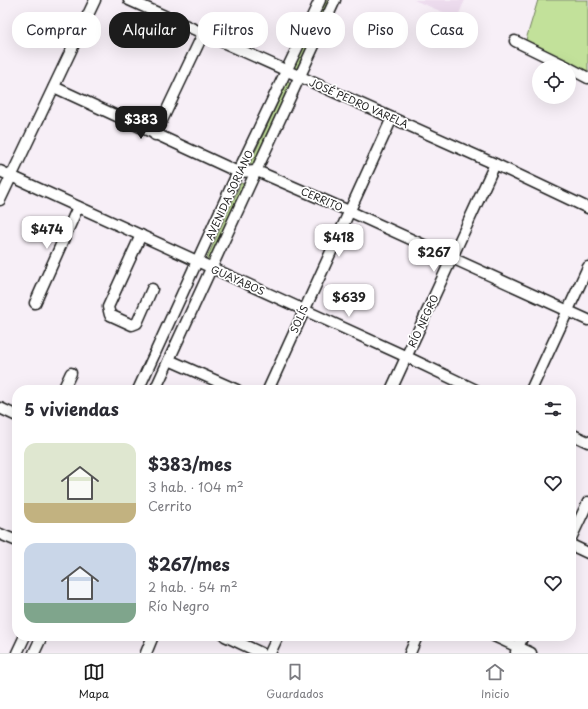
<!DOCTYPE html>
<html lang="es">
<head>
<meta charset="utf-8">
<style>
  body { margin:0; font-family:"Playpen Sans",sans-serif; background:#f7f7f7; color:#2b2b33; height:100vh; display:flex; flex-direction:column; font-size:15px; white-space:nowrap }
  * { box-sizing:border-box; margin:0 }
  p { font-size:13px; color:#7c7c81 }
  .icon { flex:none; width:22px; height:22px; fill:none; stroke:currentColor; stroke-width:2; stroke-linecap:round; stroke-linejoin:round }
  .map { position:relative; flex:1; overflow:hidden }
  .panel { position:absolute; left:12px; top:385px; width:564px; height:256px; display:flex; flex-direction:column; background:#fff; border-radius:16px; box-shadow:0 4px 16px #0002 }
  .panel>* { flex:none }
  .hud { position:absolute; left:12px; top:12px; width:564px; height:36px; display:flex; gap:8px }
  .fabs { position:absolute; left:532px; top:60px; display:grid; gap:8px }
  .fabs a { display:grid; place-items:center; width:44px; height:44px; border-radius:50%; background:#fff; box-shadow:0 4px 16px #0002; font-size:20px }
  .price { position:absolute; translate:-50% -34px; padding:0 9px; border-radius:8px; background:#fff; color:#222; font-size:13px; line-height:26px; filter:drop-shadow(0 1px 2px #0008) }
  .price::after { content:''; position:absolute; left:50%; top:24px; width:12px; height:9px; margin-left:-6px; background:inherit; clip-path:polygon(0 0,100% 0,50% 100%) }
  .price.on { background:#1c1c1c; color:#fff }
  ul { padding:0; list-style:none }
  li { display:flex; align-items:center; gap:12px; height:100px; padding:0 12px }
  li span { display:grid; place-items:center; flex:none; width:112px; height:80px; border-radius:12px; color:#555 }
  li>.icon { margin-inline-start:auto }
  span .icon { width:48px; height:48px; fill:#fffc; stroke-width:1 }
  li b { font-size:17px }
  h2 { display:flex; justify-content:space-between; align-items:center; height:48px; padding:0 12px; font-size:17px }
  .tag { padding:0 14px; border-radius:16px; background:#fff; box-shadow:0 4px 16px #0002; font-size:14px; line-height:36px }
  .tag.on { background:#1c1c1c; color:#fff }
  .tabs { display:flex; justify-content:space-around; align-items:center; height:56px; border-top:1px solid #e1e1e2; background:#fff; font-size:11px; color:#7c7c81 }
  .tabs a { display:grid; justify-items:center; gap:2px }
  .tabs .on { color:#1c1c1c }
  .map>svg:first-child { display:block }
  .built { fill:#eddcee }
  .green { fill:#c2e19a; stroke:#6f7e5b }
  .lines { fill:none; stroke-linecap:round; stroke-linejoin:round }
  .minor-casing { stroke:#1c1c1c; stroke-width:13 }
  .minor { stroke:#fff; stroke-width:10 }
  .labels { text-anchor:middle; stroke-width:3.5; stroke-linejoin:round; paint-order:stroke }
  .street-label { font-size:10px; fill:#1c1c1c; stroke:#fff }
</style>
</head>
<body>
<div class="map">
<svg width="588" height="653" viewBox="0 0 588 653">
  <rect width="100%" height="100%" fill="#f7eff7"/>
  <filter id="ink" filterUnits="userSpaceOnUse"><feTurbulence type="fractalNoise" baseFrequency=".025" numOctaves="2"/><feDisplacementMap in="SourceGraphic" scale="8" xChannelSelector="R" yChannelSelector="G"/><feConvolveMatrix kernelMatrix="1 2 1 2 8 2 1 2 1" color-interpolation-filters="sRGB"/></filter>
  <g filter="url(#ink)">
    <path class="built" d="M414,0H465L457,18Z"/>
    <g class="green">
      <path d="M325,0H331L299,70L294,67Z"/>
      <path d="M538,0H588V72L525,43Z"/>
      <path d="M288,81L293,84L255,165L250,163Z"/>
      <path d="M241,183L246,185L210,262L206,260Z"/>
    </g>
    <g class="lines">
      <defs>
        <g id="minor">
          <path d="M129,0L495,164L588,208"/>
          <path d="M515,41L568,67"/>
          <path d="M569,68L588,78"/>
          <path d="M54,87L238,172L257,171L349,211L588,320"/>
          <path d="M155,135L203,34"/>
          <path d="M0,171L407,357L476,390"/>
          <path d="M0,200L95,0"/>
          <path d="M141,235L108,307L110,315L132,325L137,323L152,289"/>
          <path d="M35,303L78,207"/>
          <path d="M169,360L237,390"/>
          <path d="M63,390L71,373"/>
          <path d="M138,390L238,172L320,0"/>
          <path d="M155,390L335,0"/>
          <path d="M268,390L392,118"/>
          <path d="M391,390L495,164"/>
          <path d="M531,390L588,267"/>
          <path d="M0,408L17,416"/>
          <path d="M571,434L588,442"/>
          <path d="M0,534L17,541"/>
          <path d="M571,538L588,502"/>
          <path d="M571,545L588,553"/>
          <path d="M225,636L261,653"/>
          <path d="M494,636L531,653"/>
          <path d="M516,652L523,636"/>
          <path d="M17,653L25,636"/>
          <path d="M34,653L42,636"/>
          <path d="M146,653L153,636"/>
          <path d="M270,653L278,636"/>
          <path d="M410,653L417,636"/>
        </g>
      </defs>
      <use href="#minor" class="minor-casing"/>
      <use href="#minor" class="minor"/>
    </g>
  </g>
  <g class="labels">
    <g class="street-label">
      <text transform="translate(359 103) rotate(24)" y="4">JOSÉ PEDRO VARELA</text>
      <text transform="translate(229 195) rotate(-65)" y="4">AVENIDA SORIANO</text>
      <text transform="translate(322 199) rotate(23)" y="4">CERRITO</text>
      <text transform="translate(238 280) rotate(24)" y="4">GUAYABOS</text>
      <text transform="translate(299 319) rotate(-66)" y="4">SOLÍS</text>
      <text transform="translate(423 321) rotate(-65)" y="4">RÍO NEGRO</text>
    </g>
  </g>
</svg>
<div class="fabs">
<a><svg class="icon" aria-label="locate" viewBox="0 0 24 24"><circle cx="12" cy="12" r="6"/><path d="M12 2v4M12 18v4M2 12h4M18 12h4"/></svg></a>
</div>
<b class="price on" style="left:141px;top:140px">$383</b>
<b class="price" style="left:47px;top:250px">$474</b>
<b class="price" style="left:339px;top:258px">$418</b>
<b class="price" style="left:434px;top:273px">$267</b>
<b class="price" style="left:349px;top:318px">$639</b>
<div class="hud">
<a class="tag">Comprar</a>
<a class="tag on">Alquilar</a>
<a class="tag">Filtros</a>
<a class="tag">Nuevo</a>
<a class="tag">Piso</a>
<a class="tag">Casa</a>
</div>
<section class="panel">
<h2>5 viviendas<svg class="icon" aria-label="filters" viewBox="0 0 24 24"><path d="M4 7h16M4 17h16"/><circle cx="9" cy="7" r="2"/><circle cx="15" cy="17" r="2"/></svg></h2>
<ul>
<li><span style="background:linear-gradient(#dfe7d0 75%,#c2b280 0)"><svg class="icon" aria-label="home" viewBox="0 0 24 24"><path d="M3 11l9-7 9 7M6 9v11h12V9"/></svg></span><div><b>$383/mes</b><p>3 hab. · 104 m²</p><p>Cerrito</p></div><svg class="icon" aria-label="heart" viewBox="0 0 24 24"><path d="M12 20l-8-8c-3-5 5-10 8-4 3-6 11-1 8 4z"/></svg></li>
<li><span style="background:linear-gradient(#c9d6e8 75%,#7fa58c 0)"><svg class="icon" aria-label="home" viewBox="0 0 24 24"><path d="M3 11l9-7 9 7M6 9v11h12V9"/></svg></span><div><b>$267/mes</b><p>2 hab. · 54 m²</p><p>Río Negro</p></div><svg class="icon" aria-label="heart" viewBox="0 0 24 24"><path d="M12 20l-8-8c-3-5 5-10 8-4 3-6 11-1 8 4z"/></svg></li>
</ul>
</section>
</div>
<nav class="tabs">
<a class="on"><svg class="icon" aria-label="map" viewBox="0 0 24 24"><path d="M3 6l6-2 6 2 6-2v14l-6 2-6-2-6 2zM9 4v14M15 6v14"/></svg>Mapa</a>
<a><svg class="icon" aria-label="saved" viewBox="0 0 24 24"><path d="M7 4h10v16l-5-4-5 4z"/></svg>Guardados</a>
<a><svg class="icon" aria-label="home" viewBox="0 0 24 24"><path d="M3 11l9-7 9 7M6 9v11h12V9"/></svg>Inicio</a>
</nav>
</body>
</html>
